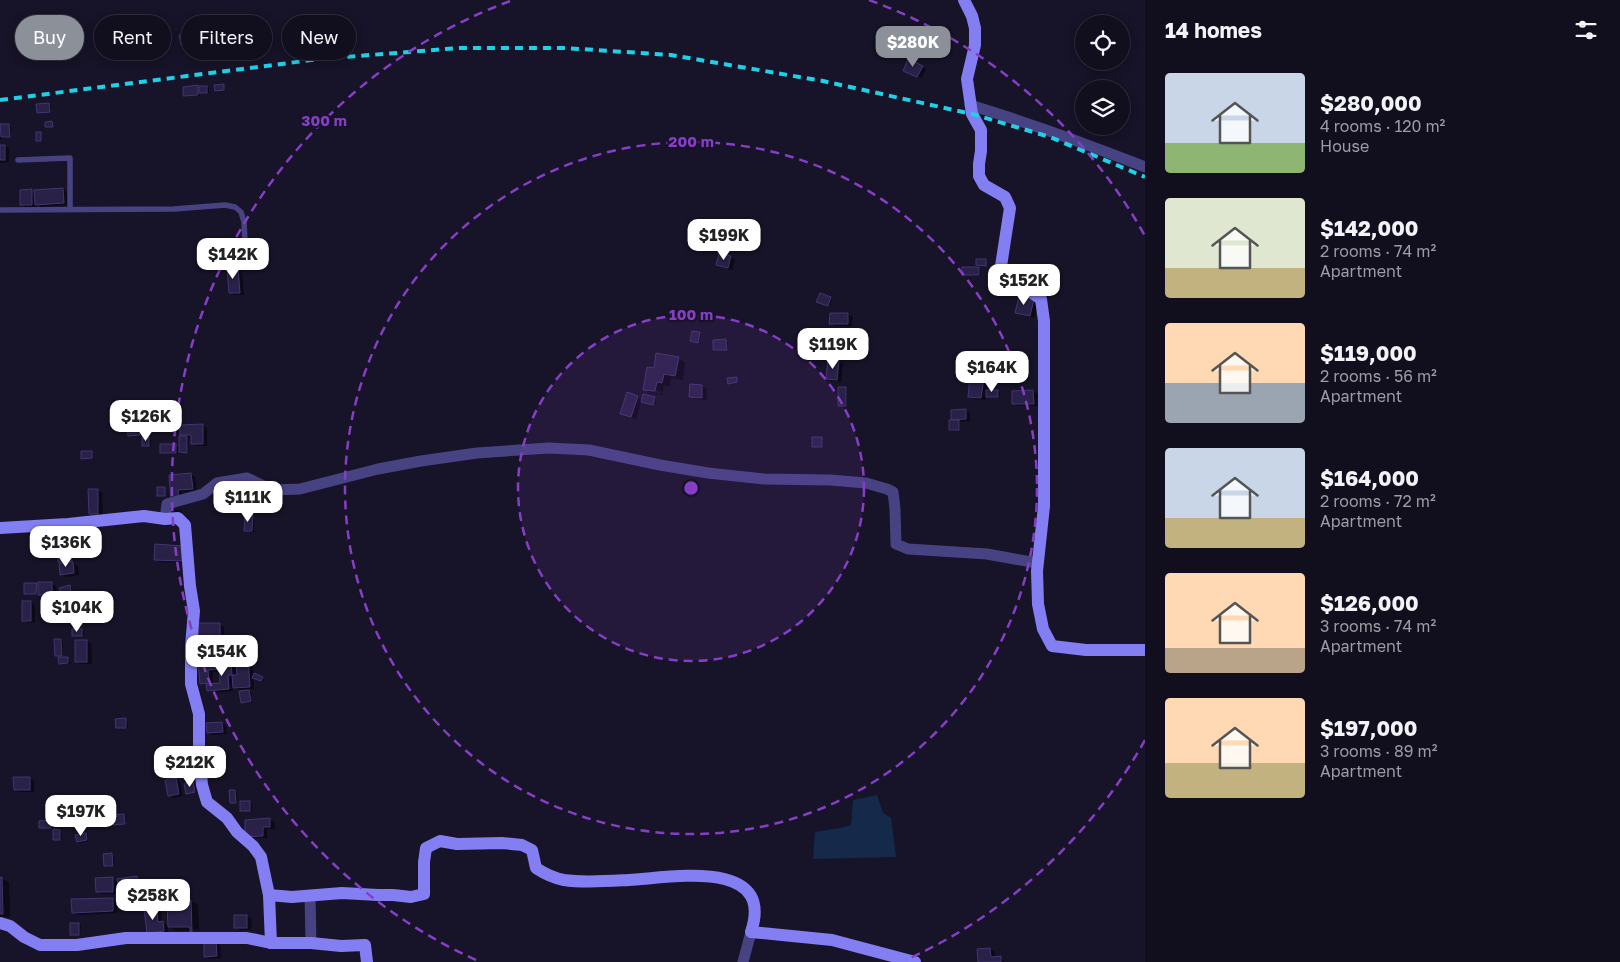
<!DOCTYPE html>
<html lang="en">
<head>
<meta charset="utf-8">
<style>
  body { margin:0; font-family:"Golos Text",sans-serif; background:#1a1727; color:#f1f3f6; height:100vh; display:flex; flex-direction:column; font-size:19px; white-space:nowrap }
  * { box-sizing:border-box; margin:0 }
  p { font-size:16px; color:#9c9ca4 }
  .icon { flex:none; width:28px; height:28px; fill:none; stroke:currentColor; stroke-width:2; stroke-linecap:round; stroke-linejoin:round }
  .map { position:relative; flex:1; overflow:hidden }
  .details { display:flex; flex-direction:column; background:#110e1e; width:475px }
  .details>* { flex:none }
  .top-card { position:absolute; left:15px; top:15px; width:475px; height:45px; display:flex; gap:10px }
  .fabs { position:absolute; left:1075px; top:15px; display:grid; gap:10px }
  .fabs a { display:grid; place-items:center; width:55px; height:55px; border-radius:50%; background:#110e1e; box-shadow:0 2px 12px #0003,0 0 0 1px #302e3c; font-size:25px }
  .price { position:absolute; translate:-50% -42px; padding:0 11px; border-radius:10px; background:#fff; color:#222; font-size:16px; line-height:32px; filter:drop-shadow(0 1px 2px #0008) }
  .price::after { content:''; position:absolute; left:50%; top:30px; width:15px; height:11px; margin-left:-8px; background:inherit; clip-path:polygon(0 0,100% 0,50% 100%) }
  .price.selected { background:#8c9099; color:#fff }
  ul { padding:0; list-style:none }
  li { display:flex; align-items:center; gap:15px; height:125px; padding:0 20px }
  li span { display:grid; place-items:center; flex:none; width:140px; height:100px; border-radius:5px; color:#555 }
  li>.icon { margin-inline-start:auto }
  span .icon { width:60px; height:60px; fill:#fffc; stroke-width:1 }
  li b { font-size:21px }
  h2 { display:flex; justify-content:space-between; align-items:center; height:60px; padding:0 20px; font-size:21px }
  .chip { padding:0 18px; border-radius:22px; background:#110e1e; box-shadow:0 2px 12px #0003,0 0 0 1px #302e3c; font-size:18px; line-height:45px }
  .chip.selected { background:#8c9099; color:#fff }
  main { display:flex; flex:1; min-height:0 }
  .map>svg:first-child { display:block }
  .water { fill:#15294b }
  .shadow { fill:#0007; fill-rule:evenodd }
  .building { fill:#292147; stroke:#423671 }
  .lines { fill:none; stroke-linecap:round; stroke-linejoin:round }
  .lane { stroke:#474382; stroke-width:5.5 }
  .street { stroke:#474382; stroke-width:11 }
  .secondary { stroke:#837ff2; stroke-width:12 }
  .rail { stroke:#1ed1e7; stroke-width:4; stroke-dasharray:8 6; stroke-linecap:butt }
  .ring { fill:none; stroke:#853ec5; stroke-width:2.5; stroke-dasharray:9 6 }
  .centre { fill:#853ec5; stroke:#171328; stroke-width:2.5 }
  .ring-label { font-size:15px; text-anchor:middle; font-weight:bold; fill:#853ec5; stroke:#171328; stroke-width:4.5; stroke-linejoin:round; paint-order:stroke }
</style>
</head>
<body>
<main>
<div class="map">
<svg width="1145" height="962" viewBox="0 0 1145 962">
  <rect width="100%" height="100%" fill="#171328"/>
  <path class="water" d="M877,795L883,813L891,818L896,857L813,859L815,832L840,828L851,825L853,800Z"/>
  <g class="shadow">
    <path d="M184,35L186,37L188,45L184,46L182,45Z"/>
    <path d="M134,37L136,38L138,54H132L130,53Z"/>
    <path d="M922,67L926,69L922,78L909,73Z"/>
    <path d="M197,87L200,88L207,87L209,88V93L199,92L200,96H185Z"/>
    <path d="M49,104L51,105V112H38Z"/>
    <path d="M9,125L11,126V137L0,139V128L2,129Z"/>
    <path d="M0,146H4L9,148V162L0,163Z"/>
    <path d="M63,189L67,192L68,205L41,207L37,204V207H26L21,204L32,191L36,193Z"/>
    <path d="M731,257L735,260L732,270L717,265Z"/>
    <path d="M238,269L242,272L244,295H235L230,293Z"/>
    <path d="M979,269L981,270V276L964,274Z"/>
    <path d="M830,298L832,299L830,306L820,302Z"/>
    <path d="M1033,300L1038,303L1034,318L1021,315L1016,312Z"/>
    <path d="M831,314H848L853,317L852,326H835L831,323Z"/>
    <path d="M700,333L701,334L699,343L691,341Z"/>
    <path d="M726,341L728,342V350L714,349Z"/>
    <path d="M678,358L685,362L683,380L671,378L670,386L664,385L662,395L652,393L645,389L655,369ZM651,389L662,391L661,394L651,392Z"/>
    <path d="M839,361L843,364L841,382L832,381L827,378Z"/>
    <path d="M983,378L988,381L987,391H998L1000,392V397L989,398L986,396V400L974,399L969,396Z"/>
    <path d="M691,386H702L707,389L706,400L695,399L690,396Z"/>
    <path d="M845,389L847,390V406H842L840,405Z"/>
    <path d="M1033,391L1038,394V406H1018L1014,403L1013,392Z"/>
    <path d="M637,397L643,400L655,398L656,399L655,404L641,401L636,419L622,413Z"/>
    <path d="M966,411L970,413V421L960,422V430H952L957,422L952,419Z"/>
    <path d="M202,425L207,428V446H197L192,443V437H189L188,453H182L178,450V454L161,453L176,446L180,448L187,437L181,434Z"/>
    <path d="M139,427L141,428L142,435H129V428Z"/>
    <path d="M143,439L151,440V446H145Z"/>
    <path d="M821,439L823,440V447L813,446Z"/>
    <path d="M191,474L195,477L197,491L182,492L183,502H177L170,476Z"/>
    <path d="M237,484L242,486L243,501H235L231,498Z"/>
    <path d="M97,490L102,493L103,516H95L90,513Z"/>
    <path d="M171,509L182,510V516H171Z"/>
    <path d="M253,516L254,517V532L247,531L246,530Z"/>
    <path d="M156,545L186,563L160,562L156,559Z"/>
    <path d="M72,555L74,556V564L78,566L79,575L66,577L61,574L64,564L60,561Z"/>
    <path d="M52,583L56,586L57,597H44L39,594L25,593L36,584L39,586Z"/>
    <path d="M70,587L72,588L73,593L64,595L62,594Z"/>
    <path d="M31,602L35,605V622L28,623L24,620Z"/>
    <path d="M219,624L224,627L225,646L205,647L200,644Z"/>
    <path d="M82,630L84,631V636H73Z"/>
    <path d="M61,640L63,641V658L69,659L70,664L60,663V657L56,655Z"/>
    <path d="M87,641L91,643L92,664H81L76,662Z"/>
    <path d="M247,658L252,661L253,674L264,679L263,682L253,678L254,689H246L251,692L252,702H242L245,689L239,690L233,687V691L213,693L208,690V686L201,683L199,663L231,662L237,665ZM221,671L222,684H213V672Z"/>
    <path d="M126,720L127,721L128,728L117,727Z"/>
    <path d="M222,723L226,726L227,734L212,735L208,732Z"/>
    <path d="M220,758L224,760L225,769L210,770L205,768Z"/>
    <path d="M29,778L34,780V792H19L15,790Z"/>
    <path d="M176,780L180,782L183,796L173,798L169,795Z"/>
    <path d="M193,784L195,785L197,792L189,794L187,793Z"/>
    <path d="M235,791L237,792V803H233L231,802Z"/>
    <path d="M250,802L252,803V811L241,810Z"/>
    <path d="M124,815L126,816V824H114Z"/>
    <path d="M270,820L275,822V829H267V838H251L246,836Z"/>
    <path d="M50,821L52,822L53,828H40Z"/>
    <path d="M60,831L62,832V840H57L55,839Z"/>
    <path d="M85,834L87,835L89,841L80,843L78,842Z"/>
    <path d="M112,855L114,856L115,866L107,867L105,865Z"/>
    <path d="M136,877L141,880L142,886L124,889L117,885V894H101L97,892L112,878L119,882Z"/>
    <path d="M0,878L9,882L10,917H0Z"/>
    <path d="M112,899L117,902V913L78,915L73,912Z"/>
    <path d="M191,901L198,905L199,930L176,931L168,926V933L152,934L157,909L161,912L162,922L169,926Z"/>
    <path d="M235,916H247L252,919L251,930H240L235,927Z"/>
    <path d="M79,924L81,925L80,935H73Z"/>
    <path d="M216,943L220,945L221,958L210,959L206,956Z"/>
    <path d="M990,949L995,952V958H1000L1005,962H979Z"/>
  </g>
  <g class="building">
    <path d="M184,34L186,44L181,45L179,35Z"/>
    <path d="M135,35L136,53L128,54L127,36Z"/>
    <path d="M908,59L923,66L917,77L903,71Z"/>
    <path d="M224,84V90L215,91L214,85Z"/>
    <path d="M198,85V95L183,96V87Z"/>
    <rect x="199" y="86" width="8" height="7"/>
    <path d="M49,103L50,112L37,113L36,104Z"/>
    <path d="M52,121L53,127H45V122Z"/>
    <path d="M0,124H9L10,137H1Z"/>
    <rect x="36" y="132" width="5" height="9"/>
    <rect x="0" y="145" width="5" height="15"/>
    <path d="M63,188L64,203L35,205L34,190Z"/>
    <path d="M32,189V205H20V190Z"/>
    <path d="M719,253L731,256L728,268L716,265Z"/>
    <path d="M976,259H986V266L976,265Z"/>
    <rect x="962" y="267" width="17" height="8"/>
    <path d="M227,268H238L240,293H229Z"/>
    <path d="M820,293L831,297L828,306L816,302Z"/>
    <path d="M1019,296L1034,299L1030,316L1015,313Z"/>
    <path d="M830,313H848V324H829Z"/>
    <path d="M692,331L700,332L698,343L690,341Z"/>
    <path d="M726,339L727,350H713V340Z"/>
    <path d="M656,353L679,357L675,376L664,374L662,383L657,382L655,391L643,390L647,367L654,368Z"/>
    <path d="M828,359L839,360L837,380L826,379Z"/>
    <path d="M970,376L984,377L981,398L968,397Z"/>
    <path d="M737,377V382L728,384L727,378Z"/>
    <path d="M690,384L702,385V398L689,397Z"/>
    <rect x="838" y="387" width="8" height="19"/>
    <rect x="986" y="390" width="12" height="7"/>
    <path d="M1033,390L1034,404H1012V391Z"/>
    <path d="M627,392L638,396L631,417L620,414Z"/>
    <path d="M643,394L655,397L653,405L641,402Z"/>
    <path d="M966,409V419L951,420V410Z"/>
    <rect x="949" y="420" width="10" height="10"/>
    <path d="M203,424V444H191V435H180V425Z"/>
    <path d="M127,426H139L140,435L128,436Z"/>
    <path d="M179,436H187V453L179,452Z"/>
    <rect x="142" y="437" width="7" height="9"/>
    <rect x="812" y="437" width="10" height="10"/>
    <rect x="160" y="444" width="16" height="9"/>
    <path d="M81,451H92V458L81,459Z"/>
    <path d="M191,473L193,489L178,490L179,500H171L169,475Z"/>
    <path d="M238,482L239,498L229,499L228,483Z"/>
    <rect x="157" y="487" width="8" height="9"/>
    <path d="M88,489H98V514H89Z"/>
    <path d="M245,515H253L252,531H244Z"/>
    <path d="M155,544L183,546L182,561L154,560Z"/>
    <path d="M72,553V562H58V554Z"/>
    <path d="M73,562L74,573L60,575L59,563Z"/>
    <rect x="38" y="582" width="14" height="13"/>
    <path d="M24,583H37L36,594H24Z"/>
    <path d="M70,585L71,592L61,594L59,588Z"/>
    <rect x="22" y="601" width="9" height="20"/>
    <path d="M198,623H220V644L199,645Z"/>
    <rect x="72" y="629" width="10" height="7"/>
    <path d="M54,639H61L62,656H55Z"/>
    <rect x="75" y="640" width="12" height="22"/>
    <path d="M58,657H68V663L59,664Z"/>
    <path d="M248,657L250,687L233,688L232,675H237L235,658Z"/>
    <path d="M218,660L219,669L208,670L209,683L200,684L198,662Z"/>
    <path d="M231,660L232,675H228L229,689L207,691L206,684L220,683L219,661Z"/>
    <path d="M254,673L263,677L261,681L252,678Z"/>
    <path d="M249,690L251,701L241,703L239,691Z"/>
    <path d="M126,718V728H116L115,719Z"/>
    <path d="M222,722L223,732L207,733L206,723Z"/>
    <path d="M220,756L221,767L204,769L203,758Z"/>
    <path d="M13,777H30V790H14Z"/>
    <path d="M176,778L179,794L168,796L165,780Z"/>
    <path d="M193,782L195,792L186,794L184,784Z"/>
    <path d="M229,790H235L236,803H230Z"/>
    <rect x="240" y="801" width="10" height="10"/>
    <path d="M124,814L125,824L113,825L112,815Z"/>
    <path d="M270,818V827H263V836L245,837V820Z"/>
    <path d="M51,820V828H39V821Z"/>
    <path d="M53,829L60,830V840H53Z"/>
    <path d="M86,833L87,840L77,842L75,835Z"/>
    <path d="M112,853L113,866H104L103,854Z"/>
    <path d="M137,876L138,884L118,887L117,879Z"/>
    <path d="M0,877H2L3,914H0Z"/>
    <path d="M113,877V892H96L95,878Z"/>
    <path d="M113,898V911L72,913L71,899Z"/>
    <path d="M191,900L192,932H190V927H168L167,901Z"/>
    <path d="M157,908L158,922L163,921L164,931L147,933L144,909Z"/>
    <rect x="234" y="915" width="13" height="13"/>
    <rect x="70" y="923" width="9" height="12"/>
    <path d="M216,941L217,956L204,957V942Z"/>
    <path d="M990,948L991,957L1001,956V962H978L977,949Z"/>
  </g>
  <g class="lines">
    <g class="lane">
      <path d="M18,160L70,158V209"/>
      <path d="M0,210L174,209L225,205L235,207L241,212L244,222L246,265"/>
    </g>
    <g class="street">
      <path d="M970,105C1029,123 1087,144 1145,167"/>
      <path d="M165,519L167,504L203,494L217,483L247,478L272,490L300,489L378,469L421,461L477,453L549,448L589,450L660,465L708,473L764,479L830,480L866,483L887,489L893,492L895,509L896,544L908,549L987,554L1037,563"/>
      <path d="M310,895L311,943"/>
      <path d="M743,962L751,932"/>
    </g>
    <g class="secondary">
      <path d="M964,0L972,16L975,28V45L967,79L972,114L981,130V151L979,164V176L984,185L1005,197L1010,208L1001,266L1005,278L1013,285L1028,290L1041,299L1044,321V506L1037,571L1038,604L1043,629L1052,646L1086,650H1145"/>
      <path d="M0,528L68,524L144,516L165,519L178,518L185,525L190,586L194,611L191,646V684L199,714V750L202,785L207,802L227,818L237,832L253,846L261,857L269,895L271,943"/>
      <path d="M269,895L292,897L342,893L378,895H393L411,897L424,894V862L426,848L440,841L457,844L502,843L522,845L532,850L536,868C545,874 553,878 564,880C583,883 610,881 629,880C669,878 776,857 751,932L832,940L915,962"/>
      <path d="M0,923L10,926L24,937L40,945H77L126,938H247L271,943H311L341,946L365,945L367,962"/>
    </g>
    <path class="rail" d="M0,100L320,59L459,48H565L671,55L823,81L972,114L1050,137L1145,177"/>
  </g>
  <circle cx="691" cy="488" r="173" fill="#853ec5" fill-opacity=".12"/>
  <g class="ring">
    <circle cx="691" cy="488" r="173"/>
    <circle cx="691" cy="488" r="346"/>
    <path d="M1145 740A519 519 0 0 1 906 960M476 960A519 519 0 0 1 513 0M869 0A519 519 0 0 1 1145 236"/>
  </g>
  <circle cx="691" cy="488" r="8" class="centre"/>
  <g class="ring-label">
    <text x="324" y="126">300 m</text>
    <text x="691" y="147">200 m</text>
    <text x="691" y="320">100 m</text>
  </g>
</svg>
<div class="fabs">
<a><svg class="icon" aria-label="locate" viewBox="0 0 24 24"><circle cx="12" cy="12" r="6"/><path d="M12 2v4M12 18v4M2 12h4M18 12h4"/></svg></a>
<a><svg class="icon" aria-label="layers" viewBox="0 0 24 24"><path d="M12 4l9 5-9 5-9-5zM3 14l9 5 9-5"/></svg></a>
</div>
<b class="price selected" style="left:913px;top:68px">$280K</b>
<b class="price" style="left:724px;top:261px">$199K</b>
<b class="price" style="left:233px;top:280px">$142K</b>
<b class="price" style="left:1024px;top:306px">$152K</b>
<b class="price" style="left:833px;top:370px">$119K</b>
<b class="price" style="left:992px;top:393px">$164K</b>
<b class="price" style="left:146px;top:442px">$126K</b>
<b class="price" style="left:248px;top:523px">$111K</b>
<b class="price" style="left:66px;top:568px">$136K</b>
<b class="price" style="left:77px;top:633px">$104K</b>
<b class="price" style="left:222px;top:677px">$154K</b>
<b class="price" style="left:190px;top:788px">$212K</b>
<b class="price" style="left:81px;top:837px">$197K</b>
<b class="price" style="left:153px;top:921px">$258K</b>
<div class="top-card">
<a class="chip selected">Buy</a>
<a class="chip">Rent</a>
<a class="chip">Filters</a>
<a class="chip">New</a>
</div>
</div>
<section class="details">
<h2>14 homes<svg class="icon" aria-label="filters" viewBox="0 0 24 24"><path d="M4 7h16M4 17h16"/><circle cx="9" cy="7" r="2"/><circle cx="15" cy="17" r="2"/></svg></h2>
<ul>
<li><span style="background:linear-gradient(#c9d6e8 70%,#8fb573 0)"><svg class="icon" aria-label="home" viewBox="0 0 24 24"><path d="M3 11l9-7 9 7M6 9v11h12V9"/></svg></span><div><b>$280,000</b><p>4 rooms · 120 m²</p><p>House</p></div></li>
<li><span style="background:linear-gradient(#dfe7d0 70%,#c2b280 0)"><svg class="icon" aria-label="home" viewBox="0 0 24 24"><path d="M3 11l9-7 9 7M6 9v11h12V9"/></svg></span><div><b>$142,000</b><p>2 rooms · 74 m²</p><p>Apartment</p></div></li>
<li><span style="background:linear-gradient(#ffd9b3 60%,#9aa5b1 0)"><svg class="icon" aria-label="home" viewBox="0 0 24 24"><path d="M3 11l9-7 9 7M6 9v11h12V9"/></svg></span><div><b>$119,000</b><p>2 rooms · 56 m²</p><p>Apartment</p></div></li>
<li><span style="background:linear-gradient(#c9d6e8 70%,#c2b280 0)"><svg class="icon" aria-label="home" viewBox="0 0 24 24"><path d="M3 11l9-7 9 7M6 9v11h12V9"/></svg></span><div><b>$164,000</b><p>2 rooms · 72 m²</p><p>Apartment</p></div></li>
<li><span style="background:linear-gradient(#ffd9b3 75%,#b9a48a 0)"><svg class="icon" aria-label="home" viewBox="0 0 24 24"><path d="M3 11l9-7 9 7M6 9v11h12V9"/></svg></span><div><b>$126,000</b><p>3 rooms · 74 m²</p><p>Apartment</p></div></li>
<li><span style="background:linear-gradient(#ffd9b3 65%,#c2b280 0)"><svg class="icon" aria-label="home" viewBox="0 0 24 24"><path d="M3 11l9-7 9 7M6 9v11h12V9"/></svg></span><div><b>$197,000</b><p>3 rooms · 89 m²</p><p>Apartment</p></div></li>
</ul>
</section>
</main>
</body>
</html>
